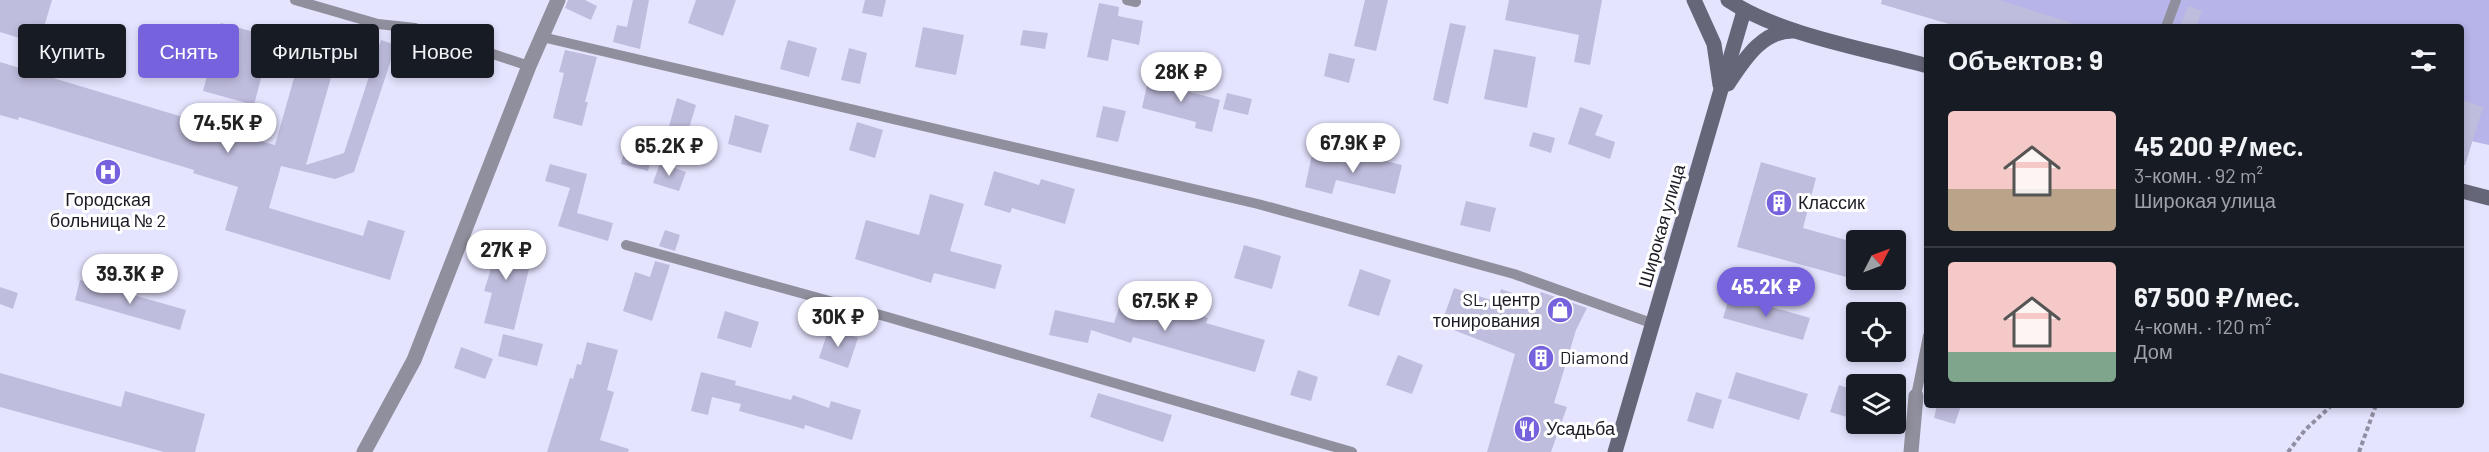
<!DOCTYPE html>
<html lang="ru">
<head>
<meta charset="utf-8">
<style>
  body { margin:0; font-family:Barlow,sans-serif; background:#20242c; color:#f1f3f6; height:100vh; display:flex; flex-direction:column; font-size:22px; white-space:nowrap }
  * { box-sizing:border-box; margin:0 }
  p { font-size:20px; color:#9ea1a6 }
  .icon { flex:none; width:33px; height:33px; fill:none; stroke:currentColor; stroke-width:2; stroke-linecap:round; stroke-linejoin:round }
  .map { position:relative; flex:1; overflow:hidden }
  .sheet { position:absolute; left:1924px; top:24px; width:540px; height:384px; display:flex; flex-direction:column; background:#171b24; border-radius:6px; box-shadow:0 3px 9px #0003 }
  .sheet>* { flex:none }
  .hud { position:absolute; left:18px; top:24px; width:570px; height:54px; display:flex; gap:12px }
  .needle { width:39px; rotate:48deg }
  .controls { position:absolute; left:1846px; top:230px; display:grid; gap:12px }
  .controls a { display:grid; place-items:center; width:60px; height:60px; border-radius:6px; background:#171b24; box-shadow:0 3px 9px #0003; font-size:30px }
  .price { position:absolute; translate:-50% -51px; padding:0 14px; border-radius:21px; background:#fff; color:#222; font-size:20px; line-height:39px; filter:drop-shadow(0 2px 3px #0008) }
  .price::after { content:''; position:absolute; left:50%; top:36px; width:18px; height:14px; margin-left:-9px; background:inherit; clip-path:polygon(0 0,100% 0,50% 100%) }
  .price.selected { background:#7662dc; color:#fff }
  ul { padding:0; list-style:none }
  li { display:flex; align-items:center; gap:18px; height:150px; padding:0 24px }
  li+li { border-top:2px solid #363941 }
  li span { display:grid; place-items:center; flex:none; width:168px; height:120px; border-radius:6px; color:#555 }
  li>.icon { margin-inline-start:auto }
  span .icon { width:72px; height:72px; fill:#fffc; stroke-width:1 }
  li b { font-size:26px }
  h2 { display:flex; justify-content:space-between; align-items:center; height:72px; padding:0 24px; font-size:26px }
  .tag { padding:0 21px; border-radius:6px; background:#171b24; box-shadow:0 3px 9px #0003; font-size:21px; line-height:54px }
  .tag.selected { background:#7662dc; color:#fff }
  .map>svg:first-child { display:block }
  .green { fill:#b6b4e8 }
  .building { fill:#bfbddd }
  .lines { fill:none; stroke-linecap:round; stroke-linejoin:round }
  .path { stroke:#8f8ea2; stroke-width:4; stroke-dasharray:4.5 3; stroke-linecap:butt }
  .lane { stroke:#908f9d; stroke-width:10 }
  .street { stroke:#908f9d; stroke-width:15 }
  .secondary { stroke:#666679; stroke-width:15 }
  .labels { text-anchor:middle; stroke-width:6; stroke-linejoin:round; paint-order:stroke }
  .poi-label { font-size:18px; fill:#1c1c27; stroke:#fff; text-anchor:start }
  .street-label { font-size:18px; fill:#1c1c27; stroke:#fff }
</style>
</head>
<body>
<div class="map">
<svg width="2489" height="452" viewBox="0 0 2489 452">
  <rect width="100%" height="100%" fill="#e5e4ff"/>
  <path class="green" d="M1907,0H2489V145L2462,139V27H1986Z"/>
  <g class="building">
    <path d="M0,0H52L39,44L0,32Z"/>
    <path d="M568,0H585L597,6L591,20L565,8Z"/>
    <path d="M633,0H649L640,49L613,42L617,25L627,27Z"/>
    <path d="M696,0H736L723,36L688,23Z"/>
    <path d="M865,0H886L882,17L862,13Z"/>
    <path d="M1365,0H1388L1376,51L1354,46Z"/>
    <path d="M1509,0H1602L1590,65L1574,62L1579,35L1505,20Z"/>
    <path d="M1882,0H2000L2075,24V27H1959L1881,4Z"/>
    <path d="M1099,3L1119,7L1118,16L1143,21L1139,45L1112,39L1108,61L1087,57Z"/>
    <path d="M2188,6L2202,11L2196,27H2180Z"/>
    <path d="M221,23L272,37L254,105L203,91Z"/>
    <path d="M1450,23L1466,26L1448,104L1433,100Z"/>
    <path d="M923,27L964,35L956,75L915,67Z"/>
    <path d="M1023,30L1048,33L1045,49L1020,45Z"/>
    <path d="M381,40L396,45L354,172L335,179L281,166L269,208L363,236L368,220L405,231L390,280L225,230L238,187L193,173L194,170L19,117L18,120L0,115V62L226,130L225,132L275,145L298,64L332,74L306,165L344,153Z"/>
    <path d="M788,40L817,48L809,77L780,69Z"/>
    <path d="M849,48L867,53L860,84L841,80Z"/>
    <path d="M1494,49L1536,57L1527,108L1484,99Z"/>
    <path d="M565,50L597,57L585,102H588L582,126L553,118L564,73L559,72Z"/>
    <path d="M1329,53L1355,59L1349,83L1324,76Z"/>
    <path d="M1149,76L1181,83L1179,89L1220,100L1212,132L1195,128L1196,122L1142,108Z"/>
    <path d="M1227,93L1252,99L1248,115L1223,109Z"/>
    <path d="M677,98L696,105L688,132L669,126Z"/>
    <path d="M2462,100L2483,107L2465,165H2462Z"/>
    <path d="M1103,106L1126,111L1118,142L1096,137Z"/>
    <path d="M1580,107L1603,115L1595,135L1615,142L1610,159L1568,144Z"/>
    <path d="M735,115L769,125L761,153L728,144Z"/>
    <path d="M857,122L883,130L875,158L849,150Z"/>
    <path d="M1533,132L1555,138L1551,153L1529,146Z"/>
    <path d="M626,141L654,148L648,171L621,164Z"/>
    <path d="M1312,155L1358,166L1361,155L1402,165L1395,194L1336,180L1332,194L1305,187Z"/>
    <path d="M1761,162L1816,178L1803,228L1857,243V280L1737,247Z"/>
    <path d="M660,163L686,172L679,191L653,183Z"/>
    <path d="M550,164L587,174L577,213L613,223L608,241L558,226L570,188L545,181Z"/>
    <path d="M994,171L1039,185L1041,179L1075,189L1065,224L1012,208L1010,213L984,205Z"/>
    <path d="M930,194L964,204L950,251L1002,265L995,289L934,273L931,283L855,259L866,220L919,235Z"/>
    <path d="M1466,201L1496,208L1490,232L1460,225Z"/>
    <path d="M665,230L680,235L675,251L659,246Z"/>
    <path d="M490,234L529,244L522,267L529,269L514,330L484,323L492,293L484,291L495,256L483,253Z"/>
    <path d="M1244,245L1281,256L1272,289L1234,278Z"/>
    <path d="M655,261L670,265L652,321L623,311L635,272L650,277Z"/>
    <path d="M1360,269L1391,280L1379,316L1348,306Z"/>
    <path d="M80,280L186,310L180,330L75,300Z"/>
    <path d="M0,287L18,293L13,309L0,304Z"/>
    <path d="M1454,288L1497,302L1501,289L1537,302L1541,292L1587,308L1576,330L1554,403L1567,407L1551,452H1487L1515,354L1441,325Z"/>
    <path d="M1730,295L1810,318L1803,340L1723,318Z"/>
    <path d="M1123,296L1168,310L1169,305L1208,318L1206,323L1265,340L1255,372L1133,337L1131,343L1091,330L1088,343L1049,335L1055,310L1114,323Z"/>
    <path d="M725,311L759,322L751,348L717,338Z"/>
    <path d="M829,328L858,338L848,368L819,358Z"/>
    <path d="M503,334L543,344L537,366L498,356Z"/>
    <path d="M587,342L618,350L607,390L614,392L600,440L629,449L628,452H547L570,378L573,379L577,364L581,365Z"/>
    <path d="M461,347L493,359L485,379L454,368Z"/>
    <path d="M1398,355L1423,365L1412,394L1386,385Z"/>
    <path d="M1298,370L1318,377L1311,401L1290,395Z"/>
    <path d="M701,372L736,381L735,385L791,400L793,395L829,408L831,401L861,410L852,440L805,425L804,429L739,411L741,404L712,397L708,415L691,411Z"/>
    <path d="M1736,372L1808,394L1799,420L1728,398Z"/>
    <path d="M0,373L121,407L125,391L205,414L195,452H164L0,407Z"/>
    <path d="M1839,385L1857,391V420L1830,412Z"/>
    <path d="M1696,392L1722,400L1713,429L1687,421Z"/>
    <path d="M1098,393L1172,415L1163,442L1090,417Z"/>
    <path d="M1937,405H1961L1955,424L1934,418Z"/>
  </g>
  <g class="lines">
    <g class="path">
      <path d="M2288,452L2305,430L2332,405"/>
      <path d="M2359,452L2376,405"/>
    </g>
    <g class="lane">
      <path d="M295,0L378,24L415,28L529,66"/>
      <path d="M1127,0L1136,2"/>
      <path d="M2166,27L2176,0"/>
      <path d="M542,37L1258,204L1514,274L1654,324"/>
      <path d="M626,245L884,316L1352,452"/>
      <path d="M1916,396L1928,336"/>
    </g>
    <g class="street">
      <path d="M364,452L414,360L529,66L558,0"/>
      <path d="M1911,452L1916,396"/>
    </g>
    <g class="secondary">
      <path d="M1694,0L1714,44L1720,85"/>
      <path d="M1728,0C1780,35 1866,49 1928,66"/>
      <path d="M1728,84C1744,60 1763,29 1795,31"/>
      <path d="M2462,191L2489,198"/>
      <path d="M1615,452L1744,11"/>
    </g>
  </g>
  <defs>
    <symbol id="hospital-disc" viewBox="-11 -11 22 22"><circle r="9.5" fill="#7662dc" stroke="#fff"/><path d="M-5-5h3v3.5h4V-5h3V5h-3V1.5h-4V5h-3Z" fill="#fff"/></symbol>
    <symbol id="building-disc" viewBox="-11 -11 22 22"><circle r="9.5" fill="#7662dc" stroke="#fff"/><path d="M-4-6H4V6H1V3H-1V6H-4ZM-2.5-4.3h1.7v1.8h-1.7ZM.8-4.3h1.7v1.8H.8ZM-2.5-1h1.7V.8h-1.7ZM.8-1h1.7V.8H.8Z" fill="#fff"/></symbol>
    <symbol id="shop-disc" viewBox="-11 -11 22 22"><circle r="9.5" fill="#7662dc" stroke="#fff"/><path d="M-5-2.5h2.3a2.7 3.5 0 0 1 5.4 0H5L5.5 6h-11ZM-1.5-2.5h3a1.5 2.3 0 0 0-3 0Z" fill="#fff"/></symbol>
    <symbol id="restaurant-disc" viewBox="-11 -11 22 22"><circle r="9.5" fill="#7662dc" stroke="#fff"/><path d="M-5-6h1v4h1v-4h1v4h1v-4h1v5L-1.5 .5V6h-2V.5L-5-1ZM5-6V6H3V1.5H1.5Q1.5-4 5-6Z" fill="#fff"/></symbol>
  </defs>
  <g fill-rule="evenodd">
    <use href="#hospital-disc" x="93" y="157" width="30" height="30"/>
    <use href="#building-disc" x="1764" y="188" width="30" height="30"/>
    <use href="#shop-disc" x="1545" y="295" width="30" height="30"/>
    <use href="#building-disc" x="1526" y="343" width="30" height="30"/>
    <use href="#restaurant-disc" x="1512" y="414" width="30" height="30"/>
  </g>
  <g class="labels">
    <g class="poi-label">
      <text x="108" y="206" text-anchor="middle">Городская<tspan x="108" dy="21">больница № 2</tspan></text>
      <text x="1798" y="209">Классик</text>
      <text x="1540" y="306" text-anchor="end">SL, центр<tspan x="1540" dy="21">тонирования</tspan></text>
      <text x="1560" y="364">Diamond</text>
      <text x="1546" y="435">Усадьба</text>
    </g>
    <g class="street-label">
      <text transform="translate(1662 226) rotate(-74)" y="6">Широкая улица</text>
    </g>
  </g>
</svg>
<div class="controls">
<a><svg class="needle" viewBox="-14 -14 28 28"><path d="M0-13l5 13h-10z" fill="#e53935"/><path d="M0 13l5-13h-10z" fill="#9ea1a6"/></svg></a>
<a><svg class="icon" aria-label="locate" viewBox="0 0 24 24"><circle cx="12" cy="12" r="6"/><path d="M12 2v4M12 18v4M2 12h4M18 12h4"/></svg></a>
<a><svg class="icon" aria-label="layers" viewBox="0 0 24 24"><path d="M12 4l9 5-9 5-9-5zM3 14l9 5 9-5"/></svg></a>
</div>
<b class="price" style="left:1181px;top:103px">28K ₽</b>
<b class="price" style="left:228px;top:154px">74.5K ₽</b>
<b class="price" style="left:1353px;top:174px">67.9K ₽</b>
<b class="price" style="left:669px;top:177px">65.2K ₽</b>
<b class="price" style="left:506px;top:281px">27K ₽</b>
<b class="price" style="left:130px;top:305px">39.3K ₽</b>
<b class="price selected" style="left:1766px;top:318px">45.2K ₽</b>
<b class="price" style="left:1165px;top:332px">67.5K ₽</b>
<b class="price" style="left:838px;top:348px">30K ₽</b>
<div class="hud">
<a class="tag">Купить</a>
<a class="tag selected">Снять</a>
<a class="tag">Фильтры</a>
<a class="tag">Новое</a>
</div>
<section class="sheet">
<h2>Объектов: 9<svg class="icon" aria-label="filters" viewBox="0 0 24 24"><path d="M4 7h16M4 17h16"/><circle cx="9" cy="7" r="2"/><circle cx="15" cy="17" r="2"/></svg></h2>
<ul>
<li><span style="background:linear-gradient(#f6c9c9 65%,#b9a48a 0)"><svg class="icon" aria-label="home" viewBox="0 0 24 24"><path d="M3 11l9-7 9 7M6 9v11h12V9"/></svg></span><div><b>45 200 ₽/мес.</b><p>3-комн. · 92 m²</p><p>Широкая улица</p></div></li>
<li><span style="background:linear-gradient(#f6c9c9 75%,#7fa58c 0)"><svg class="icon" aria-label="home" viewBox="0 0 24 24"><path d="M3 11l9-7 9 7M6 9v11h12V9"/></svg></span><div><b>67 500 ₽/мес.</b><p>4-комн. · 120 m²</p><p>Дом</p></div></li>
</ul>
</section>
</div>
</body>
</html>
